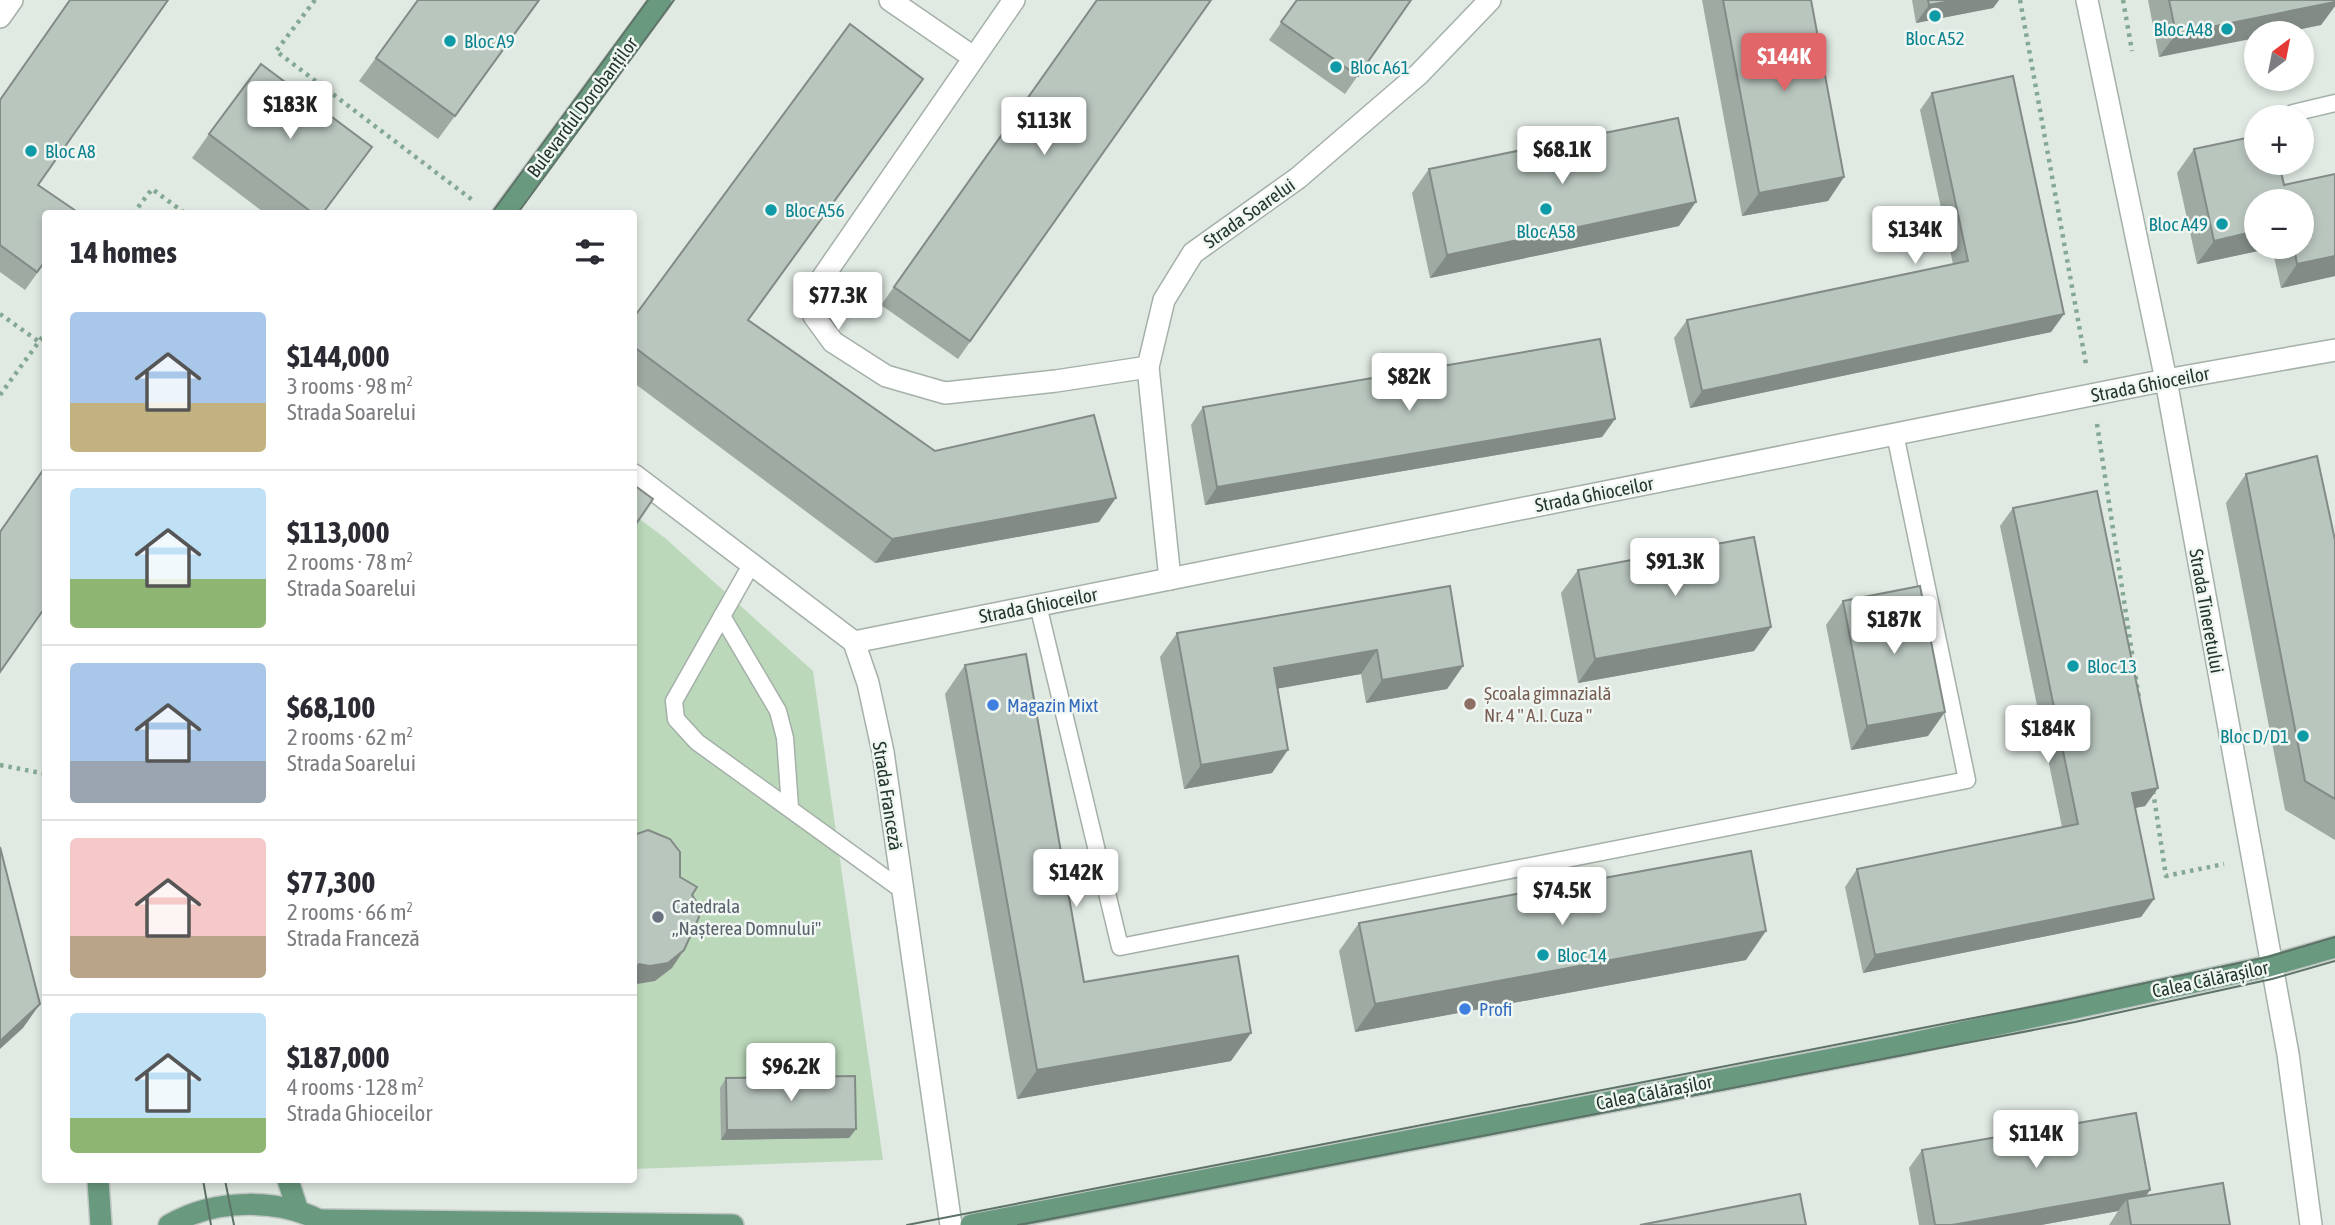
<!DOCTYPE html>
<html lang="en">
<head>
<meta charset="utf-8">
<style>
  body { margin:0; font-family:"Asap Condensed",sans-serif; background:#f2f2f3; color:#2b2b33; height:100vh; display:flex; flex-direction:column; font-size:26px; white-space:nowrap }
  * { box-sizing:border-box; margin:0 }
  p { font-size:23px; color:#7c7c81 }
  .icon { flex:none; width:38px; height:38px; fill:none; stroke:currentColor; stroke-width:2; stroke-linecap:round; stroke-linejoin:round }
  .map { position:relative; flex:1; overflow:hidden }
  .sheet { position:absolute; left:42px; top:210px; width:595px; height:973px; display:flex; flex-direction:column; background:#fff; border-radius:7px; box-shadow:0 4px 10px #0003 }
  .sheet>* { flex:none }
  .needle { width:46px; rotate:32deg }
  .tools { position:absolute; left:2244px; top:21px; display:grid; gap:14px }
  .tools a { display:grid; place-items:center; width:70px; height:70px; border-radius:50%; background:#fff; box-shadow:0 4px 10px #0003; font-size:35px }
  .price { position:absolute; translate:-50% -60px; padding:0 16px; border-radius:7px; background:#fff; color:#222; font-size:23px; line-height:46px; filter:drop-shadow(0 2px 4px #0008) }
  .price::after { content:''; position:absolute; left:50%; top:42px; width:21px; height:16px; margin-left:-10px; background:inherit; clip-path:polygon(0 0,100% 0,50% 100%) }
  .price.active { background:#e1666a; color:#fff }
  ul { padding:0; list-style:none }
  li { display:flex; align-items:center; gap:21px; height:175px; padding:0 28px }
  li+li { border-top:2px solid #e1e1e2 }
  li span { display:grid; place-items:center; flex:none; width:196px; height:140px; border-radius:7px; color:#555 }
  li>.icon { margin-inline-start:auto }
  span .icon { width:84px; height:84px; fill:#fffc; stroke-width:1 }
  li b { font-size:30px }
  h2 { display:flex; justify-content:space-between; align-items:center; height:84px; padding:0 28px; font-size:30px }
  .map>svg:first-child { display:block }
  .green { fill:#bbd8bb }
  .lines { fill:none; stroke-linecap:round; stroke-linejoin:round }
  .service-casing { stroke:#a4b0a8; stroke-width:19 }
  .minor-casing { stroke:#a4b0a8; stroke-width:24 }
  .primary-casing { stroke:#c1c7c4; stroke-width:24 }
  .path { stroke:#84a993; stroke-width:4.5; stroke-dasharray:3.5 5; stroke-linecap:butt }
  .service { stroke:#fff; stroke-width:16 }
  .minor { stroke:#fff; stroke-width:21 }
  .primary { stroke:#699a7f; stroke-width:21 }
  .tram { stroke:#5d7367; stroke-width:2 }
  .wall { fill:#9faaa3; fill-rule:evenodd }
  .shaded-wall { fill:#828b85 }
  .building { fill:#b9c6be; stroke:#828b85; stroke-width:2 }
  .culture-dot { fill:#0f9aa8; stroke:#f0f6f1; stroke-width:2.5 }
  .education-dot { fill:#8d6e63; stroke:#f0f6f1; stroke-width:2.5 }
  .shop-dot { fill:#3f7fe0; stroke:#f0f6f1; stroke-width:2.5 }
  .worship-dot { fill:#6b7280; stroke:#f0f6f1; stroke-width:2.5 }
  .labels { text-anchor:middle; stroke-width:5; stroke-linejoin:round; paint-order:stroke }
  .culture-label { font-size:19px; fill:#0d838f; stroke:#f0f6f1; text-anchor:start }
  .street-label { font-size:19px; fill:#23372c; stroke:#f0f6f1 }
  .education-label { font-size:19px; fill:#785e54; stroke:#f0f6f1; text-anchor:start }
  .shop-label { font-size:19px; fill:#366cbe; stroke:#f0f6f1; text-anchor:start }
  .worship-label { font-size:19px; fill:#5b616d; stroke:#f0f6f1; text-anchor:start }
</style>
</head>
<body>
<div class="map">
<svg width="2335" height="1225" viewBox="0 0 2335 1225">
  <rect width="100%" height="100%" fill="#e0e9e2"/>
  <path class="green" d="M634,515L665,538L813,671L883,1160L634,1169V983L637,984L634,848Z"/>
  <g class="lines">
    <defs>
      <g id="service">
        <path d="M2293,113L2335,103"/>
        <path d="M751,565L674,701L676,719L697,742L902,890"/>
        <path d="M1038,605L1120,947L1967,780L1895,434"/>
        <path d="M722,616L778,711L785,738L790,807"/>
      </g>
      <g id="minor">
        <path d="M890,0L973,57"/>
        <path d="M1014,0L816,287L814,316L833,342L886,376L945,393L1056,381L1148,367"/>
        <path d="M2087,0L2166,380L2288,1054L2311,1225"/>
        <path d="M0,17L12,0"/>
        <path d="M634,475L854,642L868,683L883,752L951,1225"/>
        <path d="M1170,579L1148,367L1164,300L1193,253L1298,178L1419,74L1490,0"/>
        <path d="M854,642L2166,380L2335,350"/>
      </g>
      <g id="primary">
        <path d="M503,214L661,0"/>
        <path d="M98,1180L101,1225"/>
        <path d="M288,1180L298,1211"/>
        <path d="M320,1220L733,1225"/>
        <path d="M169,1225C215,1198 283,1197 328,1225"/>
        <path d="M971,1225L1899,1046L2269,966L2335,947"/>
      </g>
    </defs>
    <use href="#service" class="service-casing"/>
    <use href="#minor" class="minor-casing"/>
    <use href="#primary" class="primary-casing"/>
    <g class="path">
      <path d="M315,0L276,51L475,202"/>
      <path d="M2020,0L2086,364"/>
      <path d="M2123,0L2132,51"/>
      <path d="M133,214L152,189L186,214"/>
      <path d="M0,314L38,341"/>
      <path d="M0,395L46,332"/>
      <path d="M2097,424L2139,699"/>
      <path d="M0,765L46,774"/>
      <path d="M2153,791L2166,876L2224,864"/>
    </g>
    <use href="#service" class="service"/>
    <use href="#minor" class="minor"/>
    <use href="#primary" class="primary"/>
    <g class="tram">
      <path d="M491,214L648,0"/>
      <path d="M517,214L674,0"/>
      <path d="M203,1180L211,1225"/>
      <path d="M225,1180L234,1225"/>
      <path d="M907,1225L2061,1001L2268,957L2335,937"/>
      <path d="M1018,1225L2075,1022L2272,979L2335,961"/>
    </g>
  </g>
  <g class="wall">
    <path d="M418,0H540L438,139L359,81Z"/>
    <path d="M1097,0H1211L958,359L881,305Z"/>
    <path d="M1297,0H1411L1345,94L1269,40Z"/>
    <path d="M1702,0H1811L1844,177L1828,201L1742,216Z"/>
    <path d="M1912,0H1999L1993,8L1916,23Z"/>
    <path d="M2148,0H2335V6L2321,25L2281,33H2256L2159,57Z"/>
    <path d="M1932,93L2064,314L2051,332L1690,408L1674,338L1687,320L1953,264L1920,110Z"/>
    <path d="M0,100L38,185L46,261L25,290L0,272Z"/>
    <path d="M209,134L372,147L323,214H266L192,158Z"/>
    <path d="M2256,136V163H2279L2284,185L2335,174V276L2281,288L2272,248L2197,264L2177,173L2194,149ZM2256,201H2301V247H2256Z"/>
    <path d="M1429,169L1679,226L1430,278L1412,193Z"/>
    <path d="M634,317L749,321L935,451L1099,522L875,563L634,383Z"/>
    <path d="M1203,407L1615,419L1602,437L1205,505L1191,425Z"/>
    <path d="M2246,474L2335,540V840L2285,810L2226,503Z"/>
    <path d="M2013,508L2158,788L2145,806L2135,808L2154,899L2141,917L1863,973L1845,887L1857,869L2062,827L2000,526Z"/>
    <path d="M1578,570L1771,627L1754,651L1578,683L1561,593Z"/>
    <path d="M1450,586L1463,666L1447,689L1366,703L1361,674L1278,688L1272,773L1184,789L1160,657L1177,633Z"/>
    <path d="M1843,601L1928,736L1851,750L1826,625Z"/>
    <path d="M965,665L1084,982L1231,1061L1017,1099L945,694Z"/>
    <path d="M1359,923L1746,960L1355,1032L1339,951Z"/>
    <path d="M726,1078L856,1129L849,1138L721,1140L720,1088Z"/>
    <path d="M1922,1150L2150,1190L2146,1196L2230,1225H2109L2118,1211L2041,1225H1919L1909,1168Z"/>
  </g>
  <g class="shaded-wall">
    <path d="M539,0H540L438,139L455,116Z"/>
    <path d="M1956,0H1999L1993,8L1916,23L1929,5Z"/>
    <path d="M2335,2V6L2321,25L2281,33H2256V38L2159,57L2176,34Z"/>
    <path d="M1844,177L1828,201L1742,216L1759,193Z"/>
    <path d="M1696,202L1679,226L1430,278L1447,255Z"/>
    <path d="M2256,231V247H2273L2272,248L2197,264L2214,241Z"/>
    <path d="M2335,256V276L2281,288L2297,264Z"/>
    <path d="M2064,314L2051,332L1690,408L1702,391Z"/>
    <path d="M1615,419L1602,437L1205,505L1217,487Z"/>
    <path d="M1116,498L1099,522L875,563L892,539Z"/>
    <path d="M1771,627L1754,651L1578,683L1595,659Z"/>
    <path d="M1377,650L1361,674L1258,692L1274,668Z"/>
    <path d="M1463,666L1447,689L1366,703L1382,680Z"/>
    <path d="M1945,712L1928,736L1851,750L1867,726Z"/>
    <path d="M1288,750L1272,773L1184,789L1201,765Z"/>
    <path d="M2158,788L2145,806L2119,811L2132,793Z"/>
    <path d="M2154,899L2141,917L1863,973L1875,955Z"/>
    <path d="M1766,931L1746,960L1355,1032L1375,1004Z"/>
    <path d="M684,950L672,968L655,981L637,984L634,983V971L639,964Z"/>
    <path d="M40,1004L23,1028L0,1049V1041Z"/>
    <path d="M1251,1033L1231,1061L1017,1099L1037,1070Z"/>
    <path d="M856,1129L849,1138L721,1140L727,1130Z"/>
    <path d="M2150,1190L2137,1208L2127,1199L2118,1211L2041,1225H1952Z"/>
  </g>
  <g class="building">
    <path d="M70,0H168L38,185L79,213L46,214V260L37,272L0,245V100Z"/>
    <path d="M418,0H539L455,116L376,58Z"/>
    <path d="M1097,0H1211L970,341L894,287Z"/>
    <path d="M1297,0H1411L1358,76L1281,22Z"/>
    <path d="M1723,0H1811L1844,177L1759,193Z"/>
    <path d="M1928,0H1956L1929,5Z"/>
    <path d="M2169,0H2335V2L2176,34Z"/>
    <path d="M850,24L923,79L748,320L935,451L1094,415L1116,498L892,539L634,347V317Z"/>
    <path d="M261,64L372,147L322,214H314L209,134Z"/>
    <path d="M2013,76L2064,314L1702,391L1687,320L1968,261L1932,93Z"/>
    <path d="M1678,118L1696,202L1447,255L1429,169Z"/>
    <path d="M2256,136V163H2279L2284,185L2335,174V256L2297,264L2294,247H2301V201H2256V231L2214,241L2194,149Z"/>
    <path d="M1600,339L1615,419L1217,487L1203,407Z"/>
    <path d="M2317,456L2335,540V799L2305,781L2246,474Z"/>
    <path d="M46,466V606L0,672V532Z"/>
    <path d="M634,485L653,499L634,527Z"/>
    <path d="M2097,491L2158,788L2132,793L2154,899L1875,955L1857,869L2078,824L2013,508Z"/>
    <path d="M1754,537L1771,627L1595,659L1578,570Z"/>
    <path d="M1450,586L1463,666L1382,680L1377,650L1274,668L1288,750L1201,765L1177,633Z"/>
    <path d="M1920,586L1945,712L1867,726L1843,601Z"/>
    <path d="M1026,654L1084,982L1238,956L1251,1033L1037,1070L965,665Z"/>
    <path d="M648,830L670,839L680,852V877L697,887L692,895L698,904L699,917L684,950L668,963L650,966L639,964L634,971V835Z"/>
    <path d="M0,847L40,1004L0,1041Z"/>
    <path d="M1751,851L1766,931L1375,1004L1359,923Z"/>
    <path d="M855,1076L856,1129L727,1130L726,1078Z"/>
    <path d="M2136,1113L2150,1190L1952,1225H1935L1922,1150Z"/>
    <path d="M2223,1183L2230,1225H2131L2127,1199Z"/>
    <path d="M1800,1194L1806,1225H1640Z"/>
  </g>
  <g class="culture-dot">
    <circle cx="1935" cy="16" r="7"/>
    <circle cx="2227" cy="29" r="7"/>
    <circle cx="450" cy="41" r="7"/>
    <circle cx="1336" cy="67" r="7"/>
    <circle cx="31" cy="151" r="7"/>
    <circle cx="1546" cy="209" r="7"/>
    <circle cx="771" cy="210" r="7"/>
    <circle cx="2222" cy="224" r="7"/>
    <circle cx="2073" cy="666" r="7"/>
    <circle cx="2303" cy="736" r="7"/>
    <circle cx="1543" cy="955" r="7"/>
  </g>
  <circle class="education-dot" cx="1470" cy="704" r="7"/>
  <g class="shop-dot">
    <circle cx="993" cy="705" r="7"/>
    <circle cx="1465" cy="1009" r="7"/>
  </g>
  <circle class="worship-dot" cx="658" cy="917" r="7"/>
  <g class="labels">
    <g class="culture-label">
      <text x="2213" y="36" text-anchor="end">Bloc A48</text>
      <text x="1935" y="45" text-anchor="middle">Bloc A52</text>
      <text x="464" y="48">Bloc A9</text>
      <text x="1350" y="74">Bloc A61</text>
      <text x="45" y="158">Bloc A8</text>
      <text x="785" y="217">Bloc A56</text>
      <text x="2208" y="231" text-anchor="end">Bloc A49</text>
      <text x="1546" y="238" text-anchor="middle">Bloc A58</text>
      <text x="2087" y="673">Bloc 13</text>
      <text x="2289" y="743" text-anchor="end">Bloc D/D1</text>
      <text x="1557" y="962">Bloc 14</text>
    </g>
    <g class="street-label">
      <text transform="translate(582 107) rotate(-53)" y="7">Bulevardul Dorobanților</text>
      <text transform="translate(1249 213) rotate(-35)" y="7">Strada Soarelui</text>
      <text transform="translate(2150 384) rotate(-11)" y="7">Strada Ghioceilor</text>
      <text transform="translate(1594 494) rotate(-11)" y="7">Strada Ghioceilor</text>
      <text transform="translate(1038 605) rotate(-11)" y="7">Strada Ghioceilor</text>
      <text transform="translate(2207 611) rotate(80)" y="7">Strada Tineretului</text>
      <text transform="translate(888 796) rotate(81)" y="7">Strada Franceză</text>
      <text transform="translate(2210 979) rotate(-12)" y="7">Calea Călărașilor</text>
      <text transform="translate(1654 1092) rotate(-11)" y="7">Calea Călărașilor</text>
    </g>
    <g class="education-label">
      <text x="1484" y="700">Școala gimnazială<tspan x="1484" dy="22">Nr. 4 " A.I. Cuza "</tspan></text>
    </g>
    <g class="shop-label">
      <text x="1007" y="712">Magazin Mixt</text>
      <text x="1479" y="1016">Profi</text>
    </g>
    <g class="worship-label">
      <text x="672" y="913">Catedrala<tspan x="672" dy="22">„Nașterea Domnului"</tspan></text>
    </g>
  </g>
</svg>
<div class="tools">
<a><svg class="needle" viewBox="-14 -14 28 28"><path d="M0-13l5 13h-10z" fill="#e53935"/><path d="M0 13l5-13h-10z" fill="#7c7c81"/></svg></a>
<a>+</a>
<a>−</a>
</div>
<b class="price active" style="left:1784px;top:93px">$144K</b>
<b class="price" style="left:290px;top:141px">$183K</b>
<b class="price" style="left:1044px;top:157px">$113K</b>
<b class="price" style="left:1562px;top:186px">$68.1K</b>
<b class="price" style="left:1915px;top:266px">$134K</b>
<b class="price" style="left:838px;top:332px">$77.3K</b>
<b class="price" style="left:1409px;top:413px">$82K</b>
<b class="price" style="left:1675px;top:598px">$91.3K</b>
<b class="price" style="left:1894px;top:656px">$187K</b>
<b class="price" style="left:2048px;top:765px">$184K</b>
<b class="price" style="left:1076px;top:909px">$142K</b>
<b class="price" style="left:1562px;top:927px">$74.5K</b>
<b class="price" style="left:791px;top:1103px">$96.2K</b>
<b class="price" style="left:2036px;top:1170px">$114K</b>
<section class="sheet">
<h2>14 homes<svg class="icon" aria-label="filters" viewBox="0 0 24 24"><path d="M4 7h16M4 17h16"/><circle cx="9" cy="7" r="2"/><circle cx="15" cy="17" r="2"/></svg></h2>
<ul>
<li><span style="background:linear-gradient(#a9c7e8 65%,#c2b280 0)"><svg class="icon" aria-label="home" viewBox="0 0 24 24"><path d="M3 11l9-7 9 7M6 9v11h12V9"/></svg></span><div><b>$144,000</b><p>3 rooms · 98 m²</p><p>Strada Soarelui</p></div></li>
<li><span style="background:linear-gradient(#bfe0f5 65%,#8fb573 0)"><svg class="icon" aria-label="home" viewBox="0 0 24 24"><path d="M3 11l9-7 9 7M6 9v11h12V9"/></svg></span><div><b>$113,000</b><p>2 rooms · 78 m²</p><p>Strada Soarelui</p></div></li>
<li><span style="background:linear-gradient(#a9c7e8 70%,#9aa5b1 0)"><svg class="icon" aria-label="home" viewBox="0 0 24 24"><path d="M3 11l9-7 9 7M6 9v11h12V9"/></svg></span><div><b>$68,100</b><p>2 rooms · 62 m²</p><p>Strada Soarelui</p></div></li>
<li><span style="background:linear-gradient(#f6c9c9 70%,#b9a48a 0)"><svg class="icon" aria-label="home" viewBox="0 0 24 24"><path d="M3 11l9-7 9 7M6 9v11h12V9"/></svg></span><div><b>$77,300</b><p>2 rooms · 66 m²</p><p>Strada Franceză</p></div></li>
<li><span style="background:linear-gradient(#bfe0f5 75%,#8fb573 0)"><svg class="icon" aria-label="home" viewBox="0 0 24 24"><path d="M3 11l9-7 9 7M6 9v11h12V9"/></svg></span><div><b>$187,000</b><p>4 rooms · 128 m²</p><p>Strada Ghioceilor</p></div></li>
</ul>
</section>
</div>
</body>
</html>
